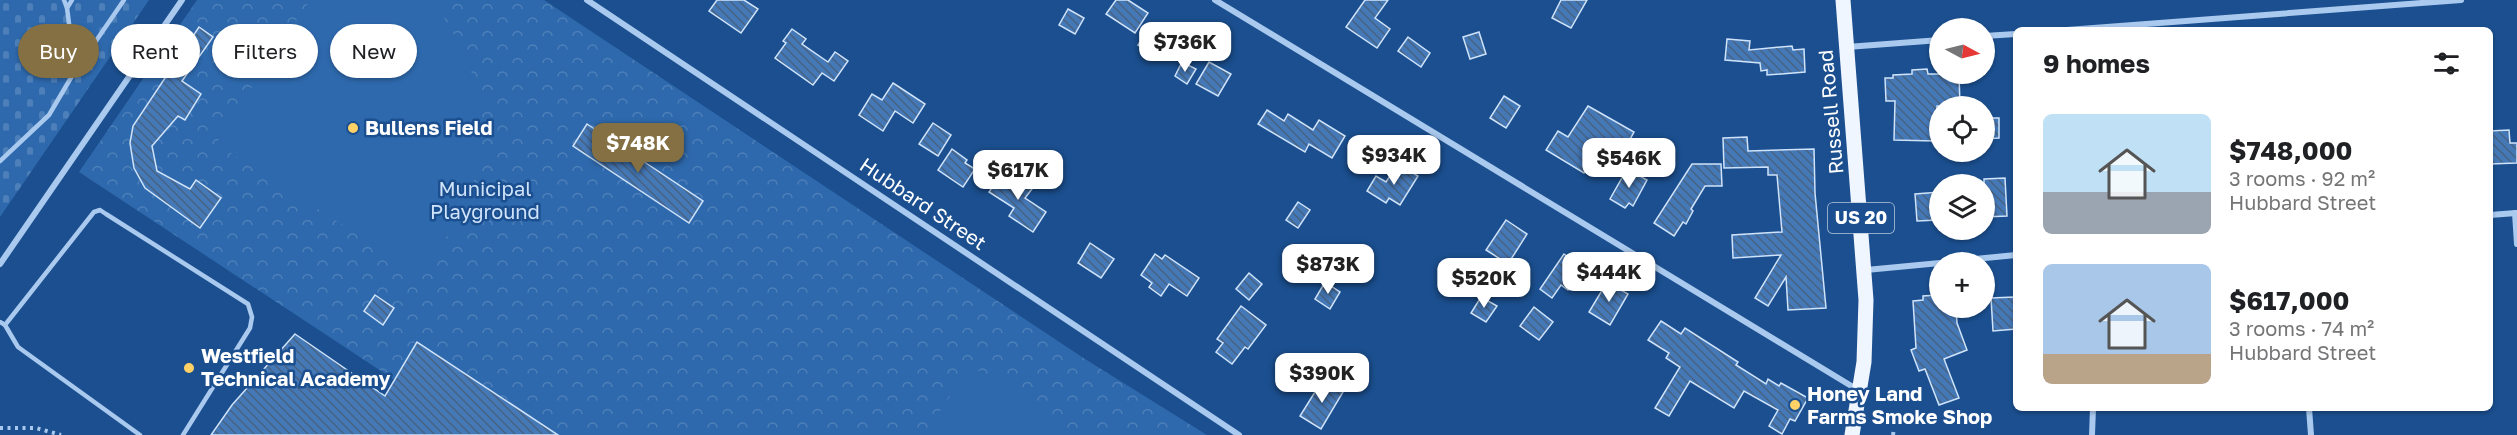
<!DOCTYPE html>
<html lang="en">
<head>
<meta charset="utf-8">
<style>
  body { margin:0; font-family:"Golos Text",sans-serif; background:#f2f2f2; color:#202124; height:100vh; display:flex; flex-direction:column; font-size:22px; white-space:nowrap }
  * { box-sizing:border-box; margin:0 }
  p { font-size:20px; color:#757577 }
  .icon { flex:none; width:33px; height:33px; fill:none; stroke:currentColor; stroke-width:2; stroke-linecap:round; stroke-linejoin:round }
  .map { position:relative; flex:1; overflow:hidden }
  .details { position:absolute; left:2013px; top:27px; width:480px; height:384px; display:flex; flex-direction:column; background:#fff; border-radius:9px; box-shadow:0 2px 4px #0004 }
  .details>* { flex:none }
  .guide { position:absolute; left:18px; top:24px; width:570px; height:54px; display:flex; gap:12px }
  .needle { width:39px; rotate:97deg }
  .tools { position:absolute; left:1929px; top:18px; display:grid; gap:12px }
  .tools a { display:grid; place-items:center; width:66px; height:66px; border-radius:50%; background:#fff; box-shadow:0 2px 4px #0004; font-size:30px }
  .price { position:absolute; translate:-50% -51px; padding:0 14px; border-radius:12px; background:#fff; color:#222; font-size:20px; line-height:39px; filter:drop-shadow(0 2px 3px #0008) }
  .price::after { content:''; position:absolute; left:50%; top:36px; width:18px; height:14px; margin-left:-9px; background:inherit; clip-path:polygon(0 0,100% 0,50% 100%) }
  .price.selected { background:#847042; color:#fff }
  ul { padding:0; list-style:none }
  li { display:flex; align-items:center; gap:18px; height:150px; padding:0 30px }
  li span { display:grid; place-items:center; flex:none; width:168px; height:120px; border-radius:9px; color:#555 }
  li>.icon { margin-inline-start:auto }
  span .icon { width:72px; height:72px; fill:#fffc; stroke-width:1 }
  li b { font-size:26px }
  h2 { display:flex; justify-content:space-between; align-items:center; height:72px; padding:0 30px; font-size:26px }
  .pill { padding:0 21px; border-radius:27px; background:#fff; box-shadow:0 2px 4px #0004; font-size:21px; line-height:54px }
  .pill.selected { background:#847042; color:#fff }
  .map>svg:first-child { display:block }
  .cemetery { fill:url(#cemetery-stones) }
  .park { fill:url(#park-crowns) }
  .pitch { fill:#2e69ad }
  .building { fill:url(#building-back-hatch); stroke:#cfe3fa; stroke-width:1.5 }
  .lines { fill:none; stroke-linecap:round; stroke-linejoin:round }
  .path { stroke:#a9c9ee; stroke-width:4; stroke-dasharray:3 4.5; stroke-linecap:butt }
  .service { stroke:#a9c9ee; stroke-width:4.5 }
  .minor { stroke:#a9c9ee; stroke-width:6 }
  .primary { stroke:#f0f6ff; stroke-width:15 }
  .poi-dot { fill:#ffd166; stroke:#1b4f8f; stroke-width:2 }
  .labels { text-anchor:middle; stroke-width:5; stroke-linejoin:round; paint-order:stroke }
  .shield { fill:#1b4f8f; stroke:#bbcadd; stroke-width:1.5 }
  .shield-label { font-size:18px; font-weight:bold; fill:#fff }
  .street-label { font-size:20px; fill:#fff; stroke:#1b4f8f }
  .poi-label { font-size:20px; font-weight:bold; fill:#fff; stroke:#1b4f8f; text-anchor:start }
  .park-label { font-size:20px; fill:#cfe3fa; stroke:#1b4f8f }
</style>
</head>
<body>
<div class="map">
<svg width="2517" height="435" viewBox="0 0 2517 435">
  <defs>
    <pattern id="cemetery-stones" width="16" height="16" patternUnits="userSpaceOnUse" patternTransform="scale(1.5)"><rect width="16" height="16" fill="#2e69ad"/><path d="M2 7V4a2 2 0 0 1 4 0v3zM10 15v-3a2 2 0 0 1 4 0v3z" fill="#4d80b9"/></pattern>
    <pattern id="park-crowns" width="20" height="18" patternUnits="userSpaceOnUse" patternTransform="scale(1.5)"><rect width="20" height="18" fill="#2e69ad"/><path d="M2 6a3 3 0 1 1 6 0M12 15a3 3 0 1 1 6 0" fill="none" stroke="#4d80b9"/></pattern>
    <pattern id="building-back-hatch" width="6" height="6" patternUnits="userSpaceOnUse" patternTransform="scale(1.5)"><rect width="6" height="6" fill="#4478b7"/><path d="M-1 5l2 2M0 0l6 6M5-1l2 2" fill="none" stroke="#486282"/></pattern>
  </defs>
  <rect width="100%" height="100%" fill="#1b4f8f"/>
  <path class="cemetery" d="M0,0H149L0,217Z"/>
  <path class="park" d="M197,0H544L1085,359L1207,435H478L79,172Z"/>
  <g class="pitch">
    <path d="M310,0H428L440,11L469,61L481,117L476,175L454,228L416,272L220,146L218,138Z"/>
    <path d="M970,367L1022,391L1068,435H924Z"/>
  </g>
  <g class="building">
    <path d="M717,0H744L758,9L741,33L709,11Z"/>
    <path d="M1116,0H1128L1148,13L1135,33L1106,14Z"/>
    <path d="M1365,0H1388L1375,18L1390,29L1377,48L1346,27Z"/>
    <path d="M1561,0H1587L1571,28L1552,18Z"/>
    <path d="M1068,9L1084,18L1075,34L1059,25Z"/>
    <path d="M199,27L213,37L182,81L201,94L185,120L178,116L152,146L157,171L190,189L196,180L221,198L200,228L145,188L134,168L130,143L133,126Z"/>
    <path d="M1150,27L1164,36L1152,54L1138,45Z"/>
    <path d="M792,29L806,39L802,44L828,62L835,52L848,61L834,81L822,73L813,85L775,58L786,43L783,41Z"/>
    <path d="M1479,32L1486,54L1470,59L1463,37Z"/>
    <path d="M1408,37L1430,53L1421,67L1398,51Z"/>
    <path d="M1727,39L1750,41L1749,50L1792,46L1793,50L1804,49L1805,72L1767,75V70L1761,71L1760,63L1725,60Z"/>
    <path d="M1182,62L1196,69L1187,84L1175,76Z"/>
    <path d="M1209,62L1231,74L1218,96L1196,84Z"/>
    <path d="M1927,69L1928,74H1959L1960,106H1937L1935,141L1894,140L1895,101H1886L1885,78H1893V75L1912,74V70Z"/>
    <path d="M893,83L925,104L913,123L895,111L883,131L859,115L872,94L882,100Z"/>
    <path d="M1504,96L1520,106L1506,128L1490,118Z"/>
    <path d="M1588,106L1634,132L1623,152L1603,140L1584,173L1546,150L1558,131L1568,137Z"/>
    <path d="M1267,110L1284,121L1288,114L1313,130L1319,120L1345,136L1332,158L1309,144L1305,152L1258,124Z"/>
    <path d="M1984,118H1999V138L1984,139Z"/>
    <path d="M933,123L951,135L938,156L919,144Z"/>
    <path d="M587,124L703,201L689,223L573,146Z"/>
    <path d="M2509,130L2510,143H2517V163L2490,164V131Z"/>
    <path d="M1747,137L1748,151L1814,149L1815,193L1826,308L1788,310L1786,277L1768,306L1755,298L1781,255L1733,258L1732,235L1782,232L1777,175H1768V167L1724,168L1723,138Z"/>
    <path d="M952,149L967,160L965,163L975,169L963,187L938,170Z"/>
    <path d="M1398,164L1418,176L1400,205L1389,198L1386,203L1367,191L1376,176L1386,182Z"/>
    <path d="M1692,164H1721L1722,186H1705L1691,209L1693,211L1686,224L1683,222L1674,236L1654,223Z"/>
    <path d="M1627,169L1647,180L1633,206L1629,203L1625,208L1610,199Z"/>
    <path d="M1004,170L1032,189L1025,198L1046,212L1033,232L1009,216L1014,208L989,192Z"/>
    <path d="M2005,178L2007,216L1984,217V179Z"/>
    <path d="M1940,192L1938,220L1917,221L1915,194Z"/>
    <path d="M1298,202L1310,210L1298,228L1286,220Z"/>
    <path d="M1506,220L1527,234L1508,264L1486,250Z"/>
    <path d="M1090,243L1114,259L1101,278L1078,263Z"/>
    <path d="M1155,254L1162,259L1165,255L1199,278L1187,296L1169,284L1161,296L1149,287L1152,283L1141,275Z"/>
    <path d="M1564,254L1583,267L1568,290L1561,285L1552,298L1540,289Z"/>
    <path d="M1249,273L1262,284L1249,300L1236,289Z"/>
    <path d="M1325,282L1340,292L1330,309L1315,299Z"/>
    <path d="M1607,282L1628,294L1610,325L1589,312Z"/>
    <path d="M375,295L394,308L383,325L364,311Z"/>
    <path d="M1937,295L1940,298V308H1956L1957,323L1967,350L1944,359L1959,398L1939,405L1925,369L1919,371L1911,350L1916,348L1913,301L1923,300V296Z"/>
    <path d="M1481,297L1497,306L1486,322L1471,313Z"/>
    <path d="M2014,297L2016,329L1993,331L1991,298Z"/>
    <path d="M1241,306L1266,325L1248,349L1245,347L1232,364L1216,352L1223,343L1217,339Z"/>
    <path d="M1534,307L1553,322L1539,340L1520,326Z"/>
    <path d="M1661,321L1681,334L1685,328L1738,362L1736,365L1766,384L1768,379L1779,386L1781,383L1808,398L1795,421L1790,419L1782,434L1769,426L1778,410L1744,391L1734,408L1690,381L1669,416L1655,408L1680,367L1666,358L1669,353L1648,340Z"/>
    <path d="M295,334L385,396L417,342L558,435H211L232,405Z"/>
    <path d="M1323,379L1343,392L1321,429L1300,416Z"/>
  </g>
  <g class="lines">
    <g class="path">
      <path d="M0,428H36L61,435"/>
      <path d="M1893,435L1894,428"/>
    </g>
    <g class="service">
      <path d="M64,0L67,8L72,0"/>
      <path d="M67,8L73,54L72,74"/>
      <path d="M0,161L49,115L72,76L124,0"/>
      <path d="M0,322L5,325L18,347L140,435"/>
      <path d="M5,325L94,212L100,210L106,214L248,304L252,317L250,328L183,435"/>
    </g>
    <g class="minor">
      <path d="M587,0L1239,435"/>
      <path d="M1215,0L1858,390"/>
      <path d="M2067,30L2461,0"/>
      <path d="M1984,36L2016,34"/>
      <path d="M1847,47L1940,40"/>
      <path d="M2515,213L2517,244"/>
      <path d="M2490,215L2516,213"/>
      <path d="M1944,262L2016,255"/>
      <path d="M0,264L182,0"/>
      <path d="M1866,270L1940,263"/>
      <path d="M2309,408L2311,435"/>
      <path d="M2092,435L2093,408"/>
    </g>
    <path class="primary" d="M1843,0L1866,300L1864,362L1852,435"/>
  </g>
  <g class="poi-dot">
    <circle cx="353" cy="128" r="6"/>
    <circle cx="189" cy="368" r="6"/>
    <circle cx="1795" cy="405" r="6"/>
  </g>
  <g class="labels">
    <rect class="shield" x="1828" y="203" width="66" height="30" rx="4.5"/>
    <g class="shield-label">
      <text x="1861" y="224">US 20</text>
    </g>
    <g class="street-label">
      <text transform="translate(1831 112) rotate(-95)" y="7">Russell Road</text>
      <text transform="translate(923 204) rotate(34)" y="7">Hubbard Street</text>
    </g>
    <g class="poi-label">
      <text x="365" y="135">Bullens Field</text>
      <text x="201" y="363">Westfield<tspan x="201" dy="23">Technical Academy</tspan></text>
      <text x="1807" y="401">Honey Land<tspan x="1807" dy="23">Farms Smoke Shop</tspan></text>
    </g>
    <g class="park-label">
      <text x="485" y="196">Municipal<tspan x="485" dy="23">Playground</tspan></text>
    </g>
  </g>
</svg>
<div class="tools">
<a><svg class="needle" viewBox="-14 -14 28 28"><path d="M0-13l5 13h-10z" fill="#e53935"/><path d="M0 13l5-13h-10z" fill="#757577"/></svg></a>
<a><svg class="icon" aria-label="locate" viewBox="0 0 24 24"><circle cx="12" cy="12" r="6"/><path d="M12 2v4M12 18v4M2 12h4M18 12h4"/></svg></a>
<a><svg class="icon" aria-label="layers" viewBox="0 0 24 24"><path d="M12 4l9 5-9 5-9-5zM3 14l9 5 9-5"/></svg></a>
<a>+</a>
</div>
<b class="price" style="left:1185px;top:73px">$736K</b>
<b class="price selected" style="left:638px;top:174px">$748K</b>
<b class="price" style="left:1394px;top:186px">$934K</b>
<b class="price" style="left:1629px;top:189px">$546K</b>
<b class="price" style="left:1018px;top:201px">$617K</b>
<b class="price" style="left:1328px;top:295px">$873K</b>
<b class="price" style="left:1609px;top:303px">$444K</b>
<b class="price" style="left:1484px;top:309px">$520K</b>
<b class="price" style="left:1322px;top:404px">$390K</b>
<div class="guide">
<a class="pill selected">Buy</a>
<a class="pill">Rent</a>
<a class="pill">Filters</a>
<a class="pill">New</a>
</div>
<section class="details">
<h2>9 homes<svg class="icon" aria-label="filters" viewBox="0 0 24 24"><path d="M4 7h16M4 17h16"/><circle cx="9" cy="7" r="2"/><circle cx="15" cy="17" r="2"/></svg></h2>
<ul>
<li><span style="background:linear-gradient(#bfe0f5 65%,#9aa5b1 0)"><svg class="icon" aria-label="home" viewBox="0 0 24 24"><path d="M3 11l9-7 9 7M6 9v11h12V9"/></svg></span><div><b>$748,000</b><p>3 rooms · 92 m²</p><p>Hubbard Street</p></div></li>
<li><span style="background:linear-gradient(#a9c7e8 75%,#b9a48a 0)"><svg class="icon" aria-label="home" viewBox="0 0 24 24"><path d="M3 11l9-7 9 7M6 9v11h12V9"/></svg></span><div><b>$617,000</b><p>3 rooms · 74 m²</p><p>Hubbard Street</p></div></li>
</ul>
</section>
</div>
</body>
</html>
